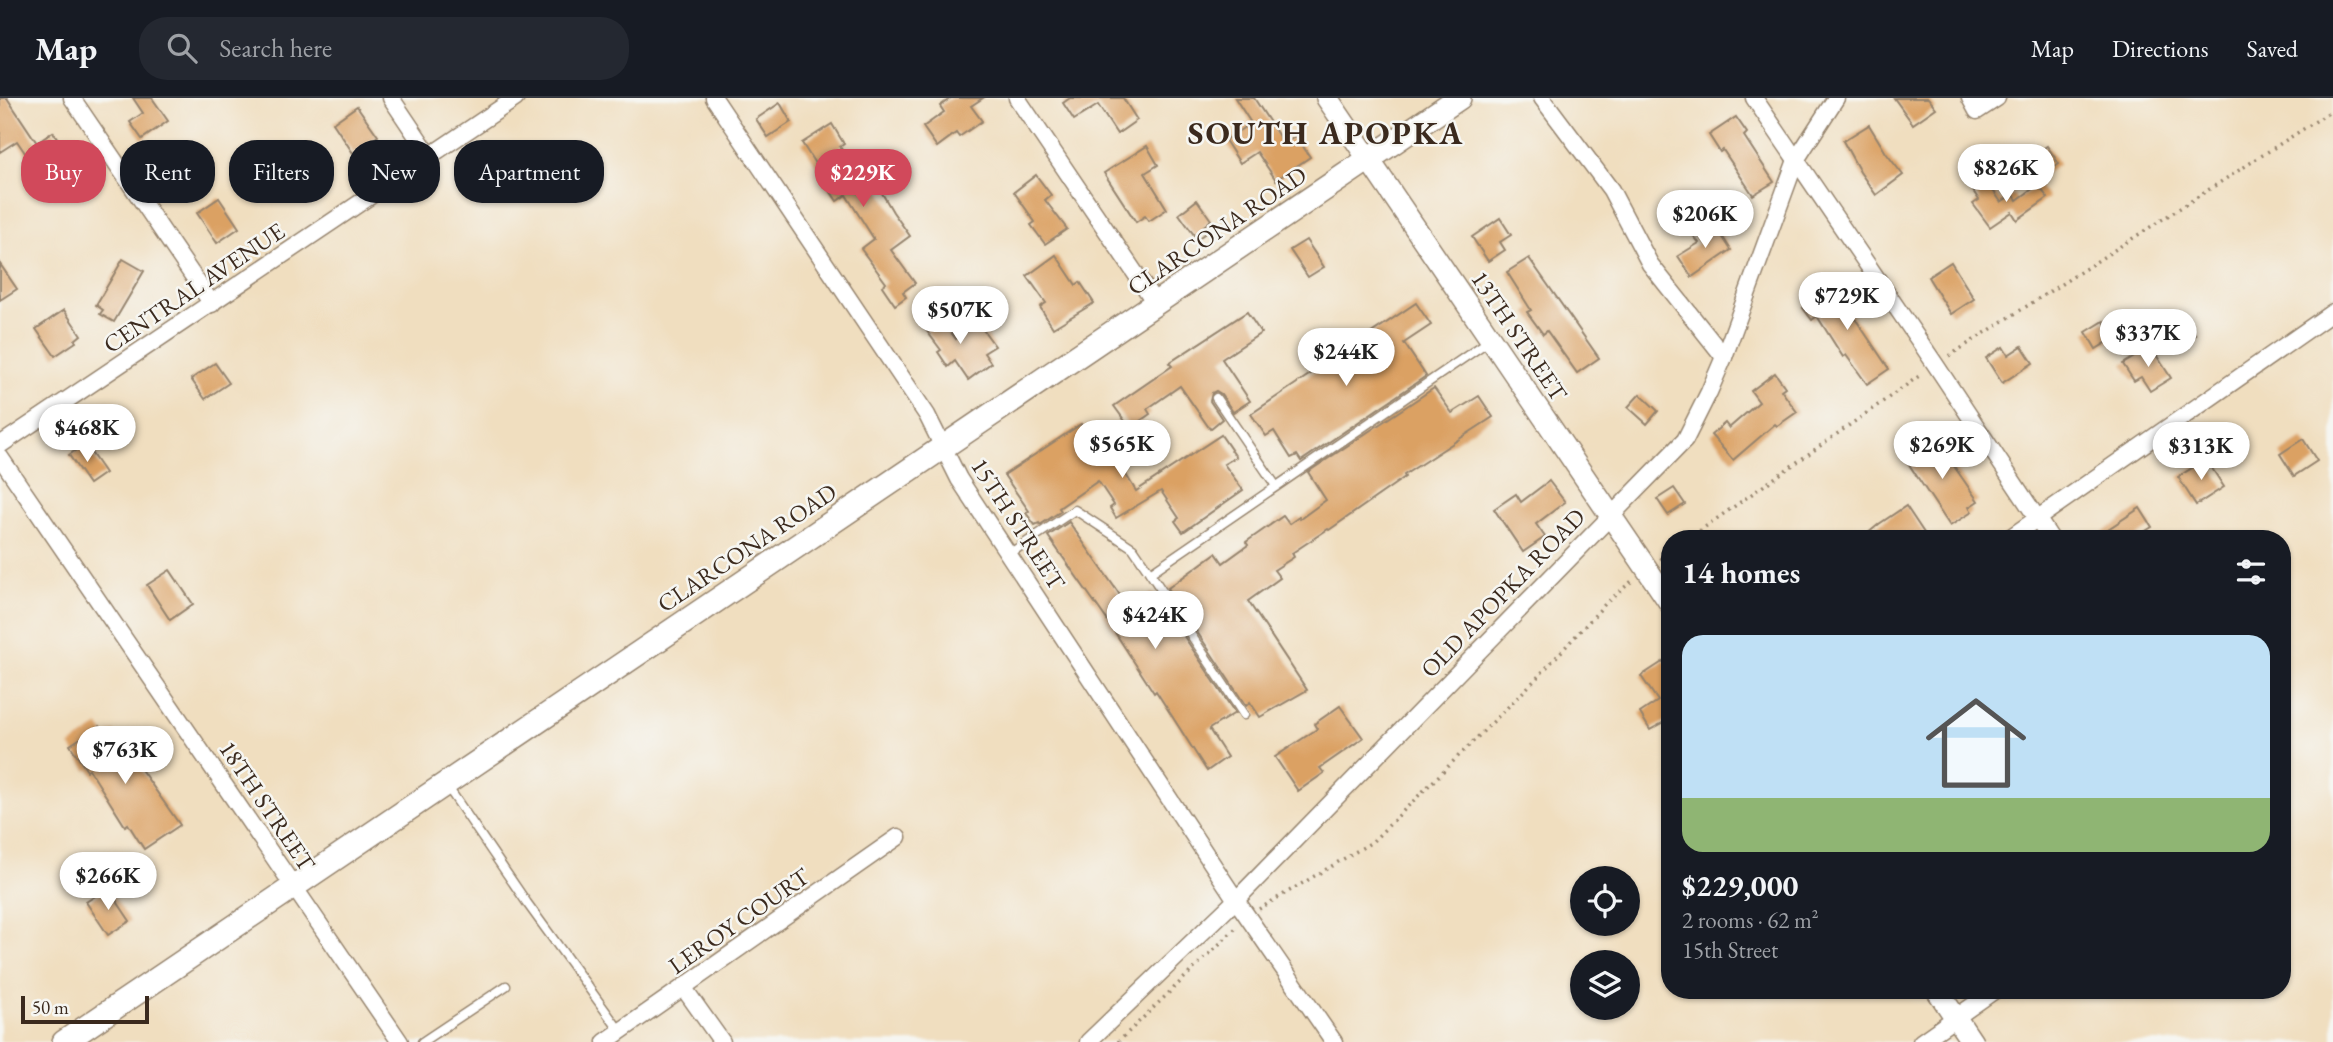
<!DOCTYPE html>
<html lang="en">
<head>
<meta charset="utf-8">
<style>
  body { margin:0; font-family:"EB Garamond",serif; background:#242831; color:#f1f3f6; height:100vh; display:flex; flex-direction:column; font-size:26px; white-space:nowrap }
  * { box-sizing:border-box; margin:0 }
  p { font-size:23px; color:#9ea1a6 }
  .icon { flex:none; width:38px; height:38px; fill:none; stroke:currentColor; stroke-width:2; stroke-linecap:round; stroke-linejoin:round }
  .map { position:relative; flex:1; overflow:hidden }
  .side { position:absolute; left:1661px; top:432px; width:630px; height:469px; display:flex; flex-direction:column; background:#171b24; border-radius:28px; box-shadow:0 2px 5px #0004 }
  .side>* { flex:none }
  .banner { position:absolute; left:21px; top:42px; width:665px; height:63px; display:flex; gap:14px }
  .buttons { position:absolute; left:1570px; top:768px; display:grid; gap:14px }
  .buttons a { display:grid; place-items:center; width:70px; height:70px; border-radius:50%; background:#171b24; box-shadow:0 2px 5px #0004; font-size:35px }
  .scale { position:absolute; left:21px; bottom:18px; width:128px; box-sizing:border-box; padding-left:7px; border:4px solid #3b2a1e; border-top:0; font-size:19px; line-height:24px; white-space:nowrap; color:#3b2a1e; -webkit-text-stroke:5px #f6f6f2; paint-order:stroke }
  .price { position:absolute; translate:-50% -60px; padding:0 16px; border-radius:24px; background:#fff; color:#222; font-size:23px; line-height:46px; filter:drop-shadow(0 2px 4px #0008) }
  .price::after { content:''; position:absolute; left:50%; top:42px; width:21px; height:16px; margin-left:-10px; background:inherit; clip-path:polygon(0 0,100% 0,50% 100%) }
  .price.selected { background:#d1495b; color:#fff }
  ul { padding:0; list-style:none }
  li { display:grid; align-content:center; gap:14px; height:371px; padding:0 21px }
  li span { display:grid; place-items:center; height:217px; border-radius:21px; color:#555 }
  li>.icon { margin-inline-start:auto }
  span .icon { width:126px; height:126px; fill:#fffc; stroke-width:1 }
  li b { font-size:30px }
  h2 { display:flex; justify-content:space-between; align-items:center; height:84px; padding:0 21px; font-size:30px }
  .chip { padding:0 24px; border-radius:28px; background:#171b24; box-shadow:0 2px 5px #0004; font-size:24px; line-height:63px }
  .chip.selected { background:#d1495b; color:#fff }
  header { display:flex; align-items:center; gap:42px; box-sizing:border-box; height:98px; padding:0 35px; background:#171b24; border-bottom:2px solid #363941 }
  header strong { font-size:33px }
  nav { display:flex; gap:38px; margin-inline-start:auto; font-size:24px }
  .search { width:490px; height:63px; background:#242831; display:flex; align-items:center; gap:18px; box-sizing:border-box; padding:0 24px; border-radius:28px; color:#9ea1a6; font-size:26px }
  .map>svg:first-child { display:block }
  .building { fill:#dba164 }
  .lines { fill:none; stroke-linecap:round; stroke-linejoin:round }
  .service-casing { stroke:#96846e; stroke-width:11 }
  .minor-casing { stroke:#96846e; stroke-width:19 }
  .tertiary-casing { stroke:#96846e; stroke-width:24 }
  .secondary-casing { stroke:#96846e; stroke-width:26 }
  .path { stroke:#96846e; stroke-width:3.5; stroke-dasharray:2 5; stroke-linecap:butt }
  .service { stroke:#fff; stroke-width:8 }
  .minor { stroke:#fff; stroke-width:16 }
  .tertiary { stroke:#fff; stroke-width:21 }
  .secondary { stroke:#fff; stroke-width:23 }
  .labels { text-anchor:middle; stroke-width:5; stroke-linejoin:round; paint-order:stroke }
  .street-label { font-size:24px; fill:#3b2a1e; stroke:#f6f6f2 }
  .district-label { font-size:32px; font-weight:bold; letter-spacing:2px; fill:#3b2a1e; stroke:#f6f6f2 }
</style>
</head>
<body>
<header>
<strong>Map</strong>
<div class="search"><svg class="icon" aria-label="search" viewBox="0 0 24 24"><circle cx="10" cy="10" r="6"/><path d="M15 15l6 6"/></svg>Search here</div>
<nav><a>Map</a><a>Directions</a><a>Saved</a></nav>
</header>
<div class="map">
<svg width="2333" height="944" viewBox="0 0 2333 944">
  <rect width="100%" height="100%" fill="#f6f6f2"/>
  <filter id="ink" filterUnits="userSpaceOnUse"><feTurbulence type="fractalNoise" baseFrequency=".0143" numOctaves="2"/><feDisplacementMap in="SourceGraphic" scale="14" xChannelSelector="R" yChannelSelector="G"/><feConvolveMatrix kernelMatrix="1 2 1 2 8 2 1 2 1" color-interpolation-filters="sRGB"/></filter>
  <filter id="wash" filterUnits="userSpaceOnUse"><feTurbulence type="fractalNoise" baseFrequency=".00686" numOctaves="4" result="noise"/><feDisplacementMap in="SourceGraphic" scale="28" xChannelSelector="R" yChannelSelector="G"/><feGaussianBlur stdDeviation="1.57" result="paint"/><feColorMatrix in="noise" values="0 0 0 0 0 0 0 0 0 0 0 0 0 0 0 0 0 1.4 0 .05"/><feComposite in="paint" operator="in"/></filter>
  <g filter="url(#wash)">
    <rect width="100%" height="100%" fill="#f0debf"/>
    <g id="blocks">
      <g class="building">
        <path d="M0,0H7L37,45L53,34L84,79L55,99L17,43L0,54Z"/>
        <path d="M133,0H152L168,23L142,41L130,24L143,15Z"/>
        <path d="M951,0H983L971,8L982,23L959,39L956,35L937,49L923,29L944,14L940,8Z"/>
        <path d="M1070,0H1123L1137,22L1117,36L1098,7L1074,22L1063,5Z"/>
        <path d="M1235,0H1254L1284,46L1296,38L1310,59L1276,82L1257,54L1240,65L1225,42L1251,25Z"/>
        <path d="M1894,0H1928L1936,10L1913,26Z"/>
        <path d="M780,5L791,24L768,39L756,21Z"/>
        <path d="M357,8L378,38L353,55L333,25Z"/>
        <path d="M1736,19L1747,35L1744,38L1774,84L1753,97L1723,52L1720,54L1709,37Z"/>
        <path d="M832,26L844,46L840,49L872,94L879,90L893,114L910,138L891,152L915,185L903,194L906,199L895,207L882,188L886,185L861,151L874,141L846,97L837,103L819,76L821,75L802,45Z"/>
        <path d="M1869,27L1886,55L1903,77L1876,97L1860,74L1843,43Z"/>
        <path d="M286,45L293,55L309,45L326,70L289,94L266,59Z"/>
        <path d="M1147,48L1158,67L1145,75L1167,111L1149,123L1145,118L1136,124L1104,75Z"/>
        <path d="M2047,48L2059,66L2043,77L2031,59Z"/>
        <path d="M1036,77L1051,97L1045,102L1067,131L1045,146L1031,127L1035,124L1014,94Z"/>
        <path d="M1987,84L2001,104L2013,96L2017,102L2038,87L2048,100L2017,122L2012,114L1990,129L1973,106L1979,102L1973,93Z"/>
        <path d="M219,100L239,130L217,145L197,115Z"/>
        <path d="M1197,102L1211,122L1204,128L1208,133L1197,141L1179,116Z"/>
        <path d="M1500,120L1511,137L1500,144L1505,152L1488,163L1472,139Z"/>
        <path d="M1713,124L1731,152L1692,179L1678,158L1699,145L1693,137Z"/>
        <path d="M1306,142L1324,169L1308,179L1290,152Z"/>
        <path d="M1056,157L1076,187L1080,184L1094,205L1053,230L1040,209L1046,205L1027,178Z"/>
        <path d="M1529,160L1599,260L1577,275L1547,233L1543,236L1527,214L1531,212L1507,174Z"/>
        <path d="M123,161L144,173L114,224L100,216L103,212L96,207Z"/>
        <path d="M1951,164L1974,201L1951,216L1928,179Z"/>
        <path d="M0,166L17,191L0,202Z"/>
        <path d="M1841,183L1850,196L1842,201L1889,271L1867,286L1846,257L1843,259L1817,218L1812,222L1803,210Z"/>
        <path d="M1416,205L1431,227L1404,245L1426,278L1301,363L1297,357L1291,360L1274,333L1266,338L1251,316Z"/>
        <path d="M64,212L81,237L75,242L76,244L55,258L36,231Z"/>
        <path d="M935,213L956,241L978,225L995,248L984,255L991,265L968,282L955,263L948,269L938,254L941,252L920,224Z"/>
        <path d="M1247,214L1261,235L1222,261L1250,303L1233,314L1221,296L1216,293L1212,295L1210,303L1222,321L1210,331L1180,288L1147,311L1150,316L1130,330L1114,308L1172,268L1169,265Z"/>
        <path d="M2183,219L2196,237L2181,248L2168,230Z"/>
        <path d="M2104,223L2114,240L2096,251L2086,234Z"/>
        <path d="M2022,248L2033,265L2002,285L1986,260L2003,249L2008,257Z"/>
        <path d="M2151,249L2171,280L2150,293L2141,279L2134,283L2123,266Z"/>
        <path d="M215,265L229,285L205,301L191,281Z"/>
        <path d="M1775,275L1785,289L1781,292L1797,314L1777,328L1775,326L1733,362L1711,337L1725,325L1729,330L1759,304L1751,293Z"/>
        <path d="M1434,290L1452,315L1479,298L1493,319L1404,377L1405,379L1329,432L1328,431L1292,455L1294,459L1274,472L1280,480L1248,503L1307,592L1260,619L1250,604L1246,608L1168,490L1216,455L1223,465L1248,447L1246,444L1283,418L1289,426L1299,419L1300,421L1326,402L1308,374Z"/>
        <path d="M1640,296L1658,313L1647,326L1628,309Z"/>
        <path d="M1081,326L1107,364L1115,359L1136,393L1221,337L1236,359L1224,366L1243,392L1183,434L1175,423L1179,420L1161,393L1116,420L1110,410L1114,407L1098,383L1059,410L1061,413L1040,427L1039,425L1035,427L1026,415L1029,413L1004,377Z"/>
        <path d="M1931,335L1978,403L1969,409L1972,414L1950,428L1906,362L1920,351L1916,346Z"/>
        <path d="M2303,341L2317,363L2294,378L2280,356Z"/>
        <path d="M85,346L105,375L89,386L69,357Z"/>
        <path d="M2206,361L2224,389L2196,407L2178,379Z"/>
        <path d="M1549,383L1565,404L1536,426L1545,439L1523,454L1494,411L1516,396L1521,404Z"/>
        <path d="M1674,390L1685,406L1668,417L1657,401Z"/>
        <path d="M1906,408L1928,441H1861L1879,426Z"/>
        <path d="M2140,410L2152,429L2133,441H2093Z"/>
        <path d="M1069,424L1129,510L1152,495L1155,499L1157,498L1235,615L1209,631L1227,659L1207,673L1156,593L1154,595L1107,522L1048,438Z"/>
        <path d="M170,472L193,506L170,522L147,487Z"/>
        <path d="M1670,559V621L1650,632L1640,615L1658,603L1641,578Z"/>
        <path d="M1340,608L1363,640L1320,670L1324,675L1298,693L1275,659L1317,631L1314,626Z"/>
        <path d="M99,628L106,638L114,633L180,727L144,751L128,726L125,728L89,671L87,673L70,647Z"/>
        <path d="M108,790L130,823L108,837L86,804Z"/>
      </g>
    </g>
  </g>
  <g filter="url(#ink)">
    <use href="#blocks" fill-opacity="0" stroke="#96846e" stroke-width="2"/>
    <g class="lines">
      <defs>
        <g id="service">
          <path d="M1216,300L1276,388"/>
          <path d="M1009,456L1075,412L1133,450L1150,475"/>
          <path d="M1244,617L1150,475L1490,242"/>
          <path d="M447,688L527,805L620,933"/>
          <path d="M422,944L506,888"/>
        </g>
        <g id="minor">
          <path d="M72,0L212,206"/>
          <path d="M391,0L430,58"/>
          <path d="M714,0L927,317L959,381L1236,802L1334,944"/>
          <path d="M1017,0L1156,206"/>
          <path d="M1542,0L1611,92L1650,166L1724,259"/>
          <path d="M1754,0L1935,266L2051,441"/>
          <path d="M1970,0L1977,13L1997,0"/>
          <path d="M0,347L516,0"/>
          <path d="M0,359L400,944"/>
          <path d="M2008,441L2333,214"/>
          <path d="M683,889L722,944"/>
          <path d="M605,944L898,739"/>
          <path d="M1088,944L1236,802L1685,342L1709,294L1724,259L1796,62L1836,0"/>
          <path d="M1921,944L1995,892"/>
        </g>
        <g id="tertiary">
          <path d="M1327,0L1670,505"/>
          <path d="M1937,892L1972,944"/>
        </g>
        <path id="secondary" d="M64,944L1459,0"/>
      </defs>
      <use href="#service" class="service-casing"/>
      <use href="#minor" class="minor-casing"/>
      <use href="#tertiary" class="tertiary-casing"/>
      <use href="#secondary" class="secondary-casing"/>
      <g class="path">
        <path d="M1949,258L2333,12"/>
        <path d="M1688,441L1922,276"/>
        <path d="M1660,461L1670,454"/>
        <path d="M1259,811L1372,744L1535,582L1606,505L1632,483"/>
        <path d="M1118,944L1237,829"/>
      </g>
      <use href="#service" class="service"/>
      <use href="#minor" class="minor"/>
      <use href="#tertiary" class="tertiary"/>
      <use href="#secondary" class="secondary"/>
    </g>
  </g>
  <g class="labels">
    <g class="street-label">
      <text transform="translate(1217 133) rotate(-34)" y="8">CLARCONA ROAD</text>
      <text transform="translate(194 190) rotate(-34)" y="8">CENTRAL AVENUE</text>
      <text transform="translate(1519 238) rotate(56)" y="8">13TH STREET</text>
      <text transform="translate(1018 426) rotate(57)" y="8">15TH STREET</text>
      <text transform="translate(747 450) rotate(-34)" y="8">CLARCONA ROAD</text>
      <text transform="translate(1503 495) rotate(-46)" y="8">OLD APOPKA ROAD</text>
      <text transform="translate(267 708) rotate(56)" y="8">18TH STREET</text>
      <text transform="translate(739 823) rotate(-35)" y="8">LEROY COURT</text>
    </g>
    <g class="district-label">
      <text x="1326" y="46">SOUTH APOPKA</text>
    </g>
  </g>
</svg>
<div class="buttons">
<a><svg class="icon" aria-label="locate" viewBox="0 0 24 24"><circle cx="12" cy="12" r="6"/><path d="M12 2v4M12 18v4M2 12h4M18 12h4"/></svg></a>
<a><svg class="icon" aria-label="layers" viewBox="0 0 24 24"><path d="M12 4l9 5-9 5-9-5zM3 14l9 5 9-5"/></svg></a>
</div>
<div class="scale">50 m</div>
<b class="price" style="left:2006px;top:106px">$826K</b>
<b class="price selected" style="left:863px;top:111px">$229K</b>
<b class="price" style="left:1705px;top:152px">$206K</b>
<b class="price" style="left:1847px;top:234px">$729K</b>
<b class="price" style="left:960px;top:248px">$507K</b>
<b class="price" style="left:2148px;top:271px">$337K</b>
<b class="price" style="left:1346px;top:290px">$244K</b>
<b class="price" style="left:87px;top:366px">$468K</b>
<b class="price" style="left:1122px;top:382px">$565K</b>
<b class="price" style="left:1942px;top:383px">$269K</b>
<b class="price" style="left:2201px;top:384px">$313K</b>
<b class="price" style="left:1155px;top:553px">$424K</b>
<b class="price" style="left:125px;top:688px">$763K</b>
<b class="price" style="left:108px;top:814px">$266K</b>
<div class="banner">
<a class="chip selected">Buy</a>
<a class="chip">Rent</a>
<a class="chip">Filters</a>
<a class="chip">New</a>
<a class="chip">Apartment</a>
</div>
<section class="side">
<h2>14 homes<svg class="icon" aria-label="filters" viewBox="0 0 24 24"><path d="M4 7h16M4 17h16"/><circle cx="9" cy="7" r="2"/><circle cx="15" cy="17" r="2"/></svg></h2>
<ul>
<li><span style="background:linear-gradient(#bfe0f5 75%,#8fb573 0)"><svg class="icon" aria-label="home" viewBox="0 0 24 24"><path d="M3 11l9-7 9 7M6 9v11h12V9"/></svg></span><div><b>$229,000</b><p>2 rooms · 62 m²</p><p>15th Street</p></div></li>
</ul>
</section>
</div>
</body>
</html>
